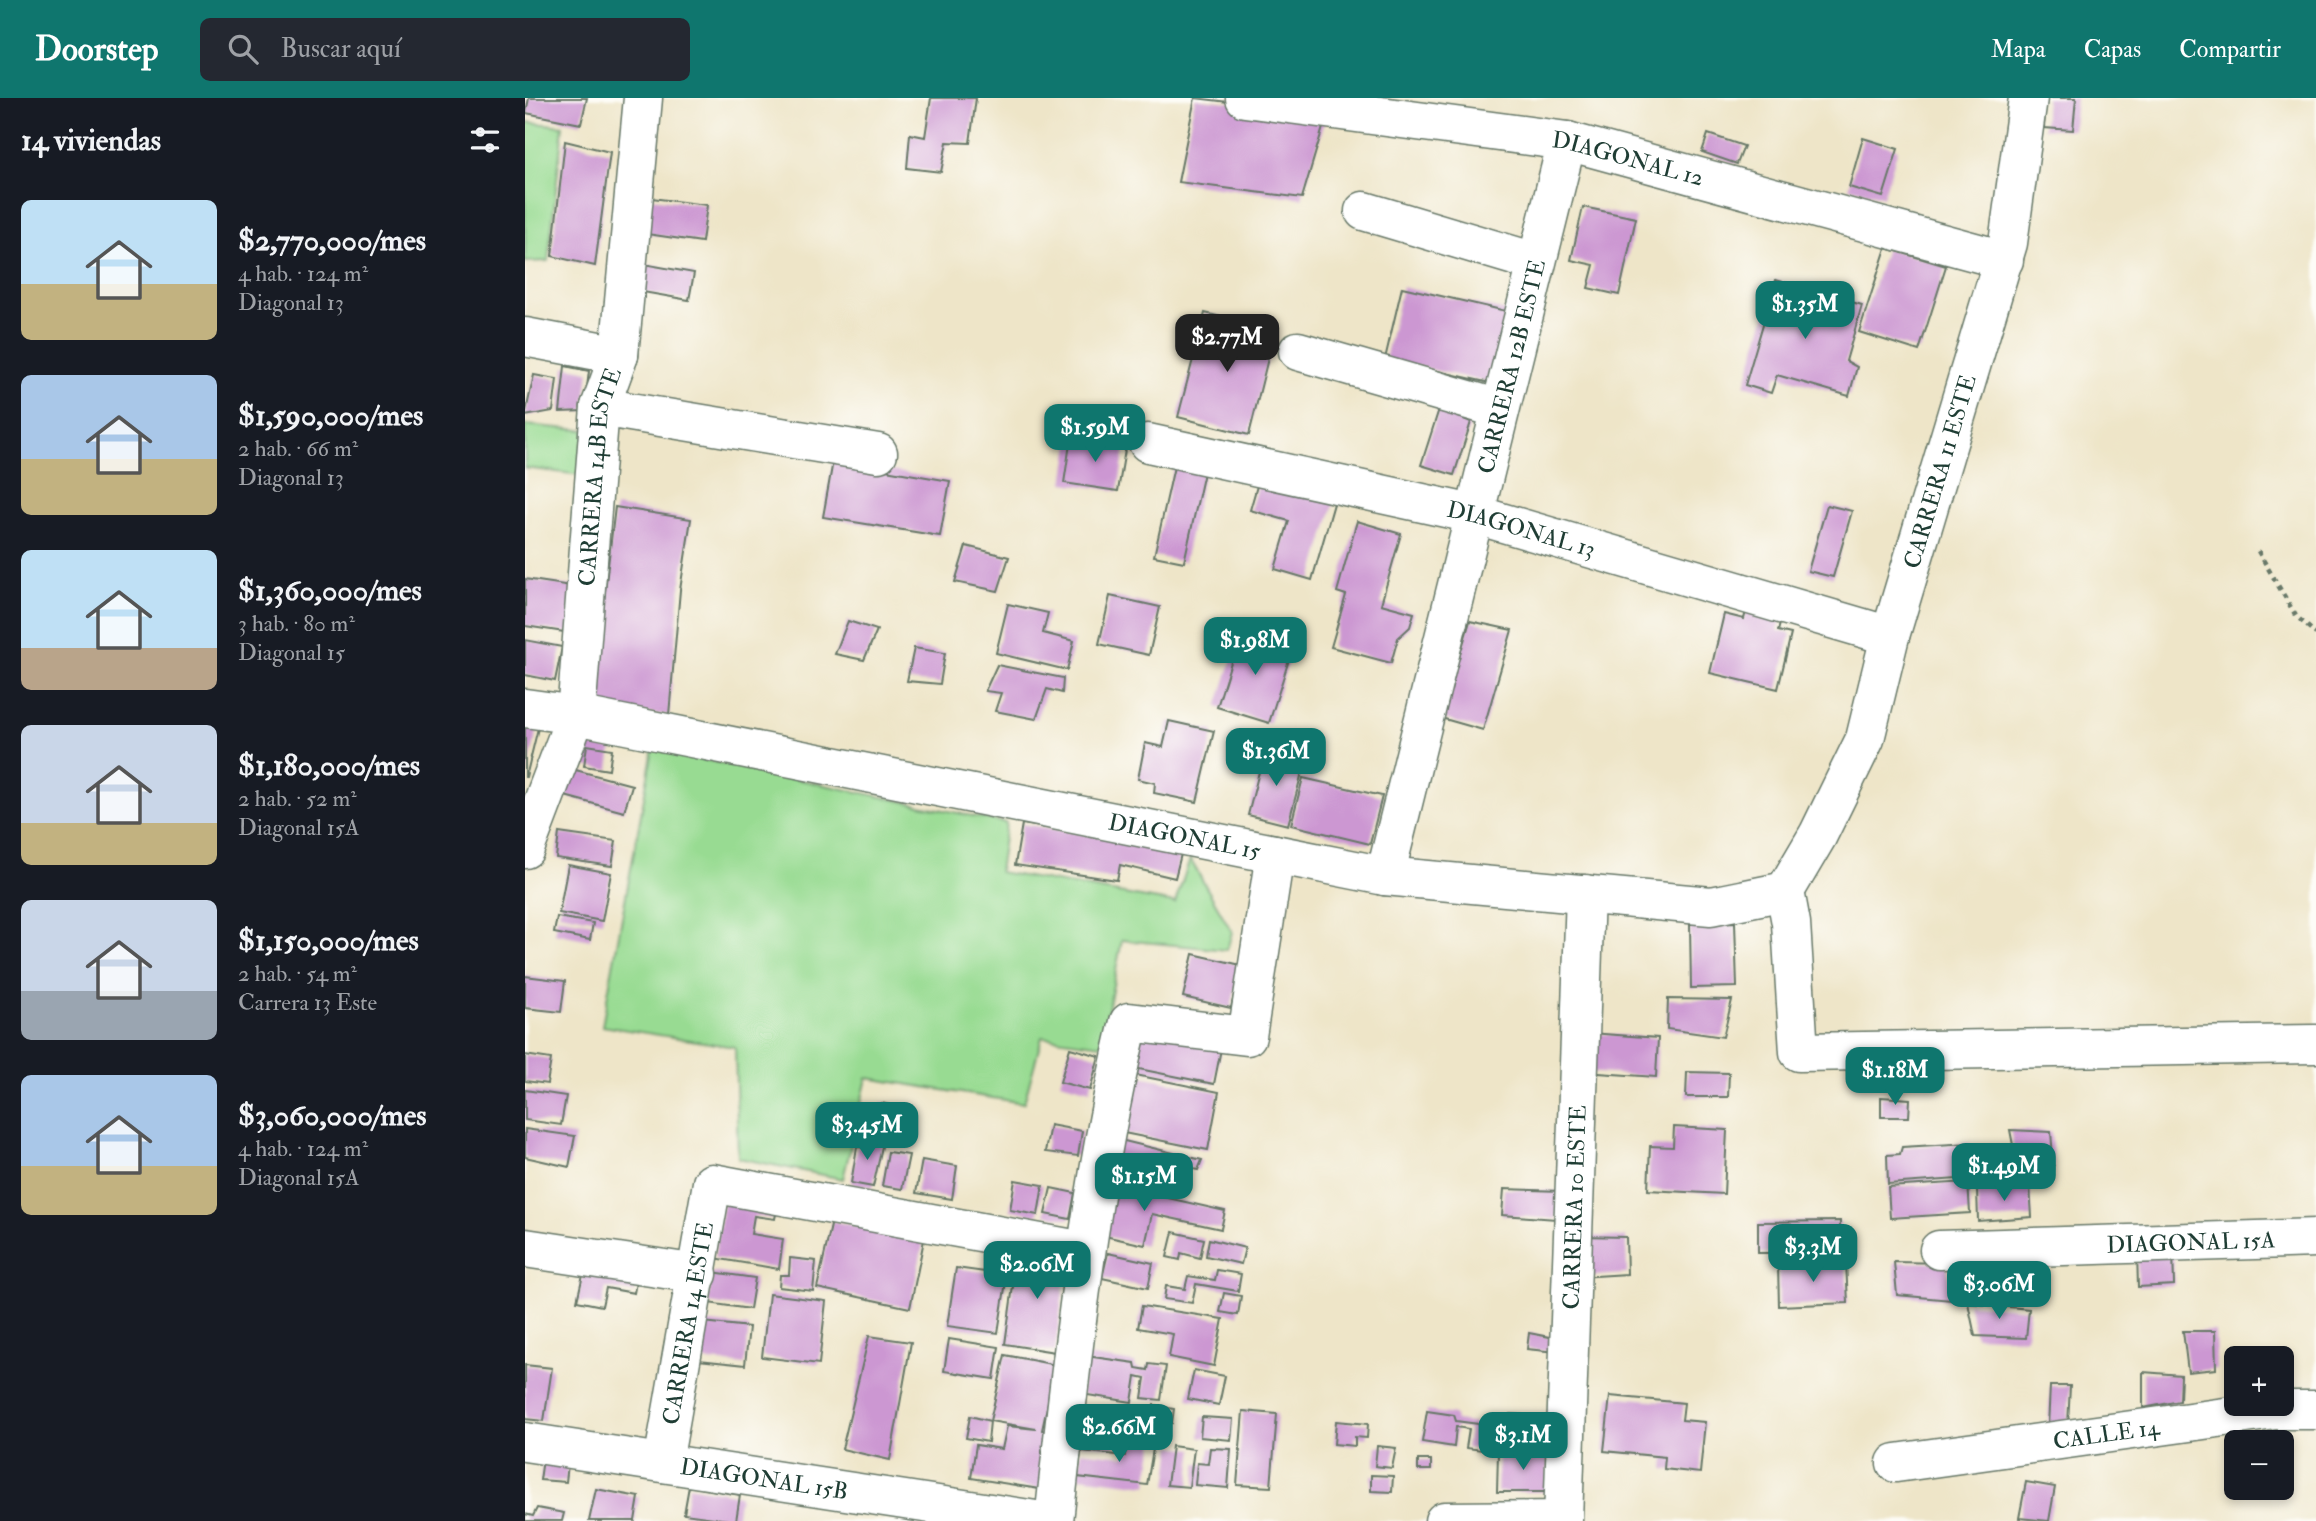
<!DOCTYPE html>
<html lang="es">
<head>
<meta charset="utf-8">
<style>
  body { margin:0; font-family:"IM FELL Double Pica",serif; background:#242831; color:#f1f3f6; height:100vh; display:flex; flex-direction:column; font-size:26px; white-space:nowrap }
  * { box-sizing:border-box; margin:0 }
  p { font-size:23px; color:#9ea1a6 }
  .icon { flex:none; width:38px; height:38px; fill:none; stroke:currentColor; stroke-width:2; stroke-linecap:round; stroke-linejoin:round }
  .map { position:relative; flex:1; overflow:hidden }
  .panel { display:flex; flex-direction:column; background:#171b24; width:525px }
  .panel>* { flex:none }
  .tools { position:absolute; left:1699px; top:1248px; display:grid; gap:14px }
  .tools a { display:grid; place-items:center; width:70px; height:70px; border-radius:10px; background:#171b24; box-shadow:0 4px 10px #0003; font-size:35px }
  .price { position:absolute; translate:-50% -60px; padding:0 16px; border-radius:14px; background:#0f766e; color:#fff; font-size:23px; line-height:46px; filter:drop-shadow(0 2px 4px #0008) }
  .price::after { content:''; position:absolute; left:50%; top:42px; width:21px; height:16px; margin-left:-10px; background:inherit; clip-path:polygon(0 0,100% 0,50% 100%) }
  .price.active { background:#222; color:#fff }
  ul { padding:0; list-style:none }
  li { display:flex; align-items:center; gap:21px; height:175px; padding:0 21px }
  li span { display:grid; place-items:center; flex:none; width:196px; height:140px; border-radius:10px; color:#555 }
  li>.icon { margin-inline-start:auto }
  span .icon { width:84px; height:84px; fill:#fffc; stroke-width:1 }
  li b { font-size:30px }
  h2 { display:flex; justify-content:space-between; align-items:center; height:84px; padding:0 21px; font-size:30px }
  header { display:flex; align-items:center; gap:42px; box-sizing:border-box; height:98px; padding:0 35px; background:#0f766e; color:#fff }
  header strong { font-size:33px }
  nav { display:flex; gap:38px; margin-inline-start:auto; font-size:24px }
  .search { width:490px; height:63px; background:#242831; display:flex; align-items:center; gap:18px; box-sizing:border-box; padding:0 24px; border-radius:10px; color:#9ea1a6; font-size:26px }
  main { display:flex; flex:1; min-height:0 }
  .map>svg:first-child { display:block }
  .green { fill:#98db92; stroke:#5c8c63; stroke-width:2 }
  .building { fill:#cc97d2 }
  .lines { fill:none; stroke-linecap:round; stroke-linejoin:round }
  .minor-casing { stroke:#677868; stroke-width:41 }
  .path { stroke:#677868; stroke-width:4.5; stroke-dasharray:5 5; stroke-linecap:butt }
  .minor { stroke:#fff; stroke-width:38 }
  .labels { text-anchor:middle; stroke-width:5; stroke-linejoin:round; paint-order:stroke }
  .street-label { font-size:23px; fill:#1f3d34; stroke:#fdfcf7 }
</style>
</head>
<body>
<header>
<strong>Doorstep</strong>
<div class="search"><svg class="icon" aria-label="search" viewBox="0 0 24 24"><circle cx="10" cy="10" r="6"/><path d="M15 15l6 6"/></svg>Buscar aquí</div>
<nav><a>Mapa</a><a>Capas</a><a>Compartir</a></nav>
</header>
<main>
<section class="panel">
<h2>14 viviendas<svg class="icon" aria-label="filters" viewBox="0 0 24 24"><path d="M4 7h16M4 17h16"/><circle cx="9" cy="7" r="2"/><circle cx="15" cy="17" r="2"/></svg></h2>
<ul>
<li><span style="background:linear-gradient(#bfe0f5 60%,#c2b280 0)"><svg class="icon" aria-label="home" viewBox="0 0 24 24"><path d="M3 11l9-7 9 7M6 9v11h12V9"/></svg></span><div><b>$2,770,000/mes</b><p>4 hab. · 124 m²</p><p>Diagonal 13</p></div></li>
<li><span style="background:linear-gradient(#a9c7e8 60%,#c2b280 0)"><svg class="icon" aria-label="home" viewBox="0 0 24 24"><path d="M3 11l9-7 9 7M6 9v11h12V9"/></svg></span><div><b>$1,590,000/mes</b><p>2 hab. · 66 m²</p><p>Diagonal 13</p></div></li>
<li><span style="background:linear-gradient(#bfe0f5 70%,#b9a48a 0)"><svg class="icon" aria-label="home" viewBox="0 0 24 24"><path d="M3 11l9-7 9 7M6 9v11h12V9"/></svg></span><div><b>$1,360,000/mes</b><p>3 hab. · 80 m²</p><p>Diagonal 15</p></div></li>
<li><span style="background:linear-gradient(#c9d6e8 70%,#c2b280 0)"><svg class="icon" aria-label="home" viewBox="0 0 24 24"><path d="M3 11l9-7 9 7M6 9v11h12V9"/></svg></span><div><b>$1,180,000/mes</b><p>2 hab. · 52 m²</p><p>Diagonal 15A</p></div></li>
<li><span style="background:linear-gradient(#c9d6e8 65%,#9aa5b1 0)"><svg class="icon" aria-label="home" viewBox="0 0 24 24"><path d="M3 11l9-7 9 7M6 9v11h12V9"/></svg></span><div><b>$1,150,000/mes</b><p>2 hab. · 54 m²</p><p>Carrera 13 Este</p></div></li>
<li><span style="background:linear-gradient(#a9c7e8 65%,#c2b280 0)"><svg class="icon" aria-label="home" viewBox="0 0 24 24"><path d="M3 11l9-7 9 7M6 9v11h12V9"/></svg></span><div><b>$3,060,000/mes</b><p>4 hab. · 124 m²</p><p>Diagonal 15A</p></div></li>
</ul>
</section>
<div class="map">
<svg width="1791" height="1423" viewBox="0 0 1791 1423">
  <rect width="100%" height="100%" fill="#fdfcf7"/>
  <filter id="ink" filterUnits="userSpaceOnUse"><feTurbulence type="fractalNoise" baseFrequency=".0143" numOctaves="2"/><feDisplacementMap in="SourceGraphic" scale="14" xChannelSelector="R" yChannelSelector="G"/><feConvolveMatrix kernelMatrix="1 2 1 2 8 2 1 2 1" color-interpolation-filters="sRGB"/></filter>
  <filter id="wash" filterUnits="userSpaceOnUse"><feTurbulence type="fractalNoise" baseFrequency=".00686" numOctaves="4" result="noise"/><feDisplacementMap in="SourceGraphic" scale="28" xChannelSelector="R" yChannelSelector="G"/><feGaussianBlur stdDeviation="1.57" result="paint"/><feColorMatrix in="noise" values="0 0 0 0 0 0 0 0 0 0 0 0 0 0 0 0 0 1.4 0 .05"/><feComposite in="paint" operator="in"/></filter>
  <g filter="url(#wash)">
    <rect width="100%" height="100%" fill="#eee5c8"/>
    <g class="green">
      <path d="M0,24L38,28L23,163L0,164Z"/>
      <path d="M0,327L67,333L63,378L0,370Z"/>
      <path d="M128,651L481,725L474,774L650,805L665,761L707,834L702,852L597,842L576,947L517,939L499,1005L342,980L318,1081L213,1060L210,949L77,928Z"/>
    </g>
    <g id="blocks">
      <g class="building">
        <path d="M4,0H62L56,26L1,15Z"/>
        <path d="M406,0H451L445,45L422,44L416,74L382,70L385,36L400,39Z"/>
        <path d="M670,0L802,16L777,100L653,84Z"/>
        <path d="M1521,0H1551L1548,32L1519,30Z"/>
        <path d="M1183,36L1219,48L1212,66L1177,54Z"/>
        <path d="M1338,40L1373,51L1358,99L1324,89Z"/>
        <path d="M40,43L85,54L70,168L27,158Z"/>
        <path d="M111,98L182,107L177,144L108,134Z"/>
        <path d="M1058,109L1111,120L1094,197L1063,190L1069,167L1046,162Z"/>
        <path d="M1361,150L1421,168L1394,253L1334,234Z"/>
        <path d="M113,165L169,175L164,202L112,193Z"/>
        <path d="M1251,182L1337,207L1321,263L1332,269L1324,298L1252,277L1246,295L1220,287Z"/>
        <path d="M877,189L981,213L965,285L860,261Z"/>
        <path d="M680,215L750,232L724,337L653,319Z"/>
        <path d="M40,268L64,273L59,313L35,314Z"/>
        <path d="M9,277L32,281L28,313L0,318Z"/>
        <path d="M914,311L946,324L929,377L896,367Z"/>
        <path d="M546,339L601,346L593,393L539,385Z"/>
        <path d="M308,363L425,383L415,438L298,419Z"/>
        <path d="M650,364L680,370L659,464L629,458Z"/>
        <path d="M734,381L810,402L787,482L750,471L764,423L725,412Z"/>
        <path d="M1302,407L1327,413L1308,479L1283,473Z"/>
        <path d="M90,409L166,421L155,492L144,617L66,611Z"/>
        <path d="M832,423L876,436L856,506L889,515L885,529L873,540L866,565L806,549L821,497L812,494Z"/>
        <path d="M441,448L484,459L473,493L430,484Z"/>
        <path d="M0,481L53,489L46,535L0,528Z"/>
        <path d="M585,498L635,509L624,557L574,546Z"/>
        <path d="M483,506L523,515L518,535L549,543L542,572L471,555Z"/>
        <path d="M1223,506L1258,515L1253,533L1266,536L1253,591L1185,575L1199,516L1219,521Z"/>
        <path d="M323,523L352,532L339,562L310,556Z"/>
        <path d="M945,523L987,532L958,632L916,620Z"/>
        <path d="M716,532L768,549L744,625L692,609Z"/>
        <path d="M0,542L37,549L30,583L0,577Z"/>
        <path d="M389,550L420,555L415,586L382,583Z"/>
        <path d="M472,567L538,580L537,595L522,591L511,621L470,613L476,595L460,593Z"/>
        <path d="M644,623L689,633L672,704L629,695L630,685L613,681L620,645L638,649Z"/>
        <path d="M0,627L13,630L1,679H0Z"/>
        <path d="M62,647L87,651L84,672L59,668Z"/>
        <path d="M739,654L780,663L763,727L723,717Z"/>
        <path d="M43,670L107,687L99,714L36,697Z"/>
        <path d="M778,680L857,698L845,746L766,727Z"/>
        <path d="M497,726L657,752L650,780L595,767L592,782L490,767Z"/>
        <path d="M34,735L91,743L87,768L31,760Z"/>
        <path d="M43,767L86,775L77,823L34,815Z"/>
        <path d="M32,819L68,825L65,842L29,835Z"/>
        <path d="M1210,824L1212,889L1166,890L1165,826Z"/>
        <path d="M668,856L716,867L706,910L658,899Z"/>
        <path d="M0,878L40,883L36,914L0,910Z"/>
        <path d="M1143,901L1207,902L1198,939L1142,931Z"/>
        <path d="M609,933L698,941L689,986L599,968Z"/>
        <path d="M1065,935L1133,940L1131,979L1059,974Z"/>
        <path d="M545,950L574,958L565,992L535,984Z"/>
        <path d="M0,957L26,961L22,986L0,983Z"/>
        <path d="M596,974L694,994L683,1052L584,1032Z"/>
        <path d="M1162,974L1204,975L1203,999H1161Z"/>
        <path d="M0,992L41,998L36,1027L0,1022Z"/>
        <path d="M1356,999L1385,1001L1384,1019H1356Z"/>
        <path d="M357,1005L376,1010L368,1035L349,1031Z"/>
        <path d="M525,1027L557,1033L553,1058L520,1054Z"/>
        <path d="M1149,1029L1202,1032L1199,1096L1123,1092L1125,1048L1148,1049Z"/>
        <path d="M0,1031L50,1038L44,1069L0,1059Z"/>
        <path d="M1485,1032L1526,1034L1529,1071L1493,1072Z"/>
        <path d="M344,1038L364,1042L358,1044L348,1089L326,1085L332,1049L342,1050Z"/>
        <path d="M587,1040L677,1062L673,1072L652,1067L649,1077H634L631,1090L579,1079Z"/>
        <path d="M1445,1045L1447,1080L1363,1086L1362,1057L1375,1056L1377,1049Z"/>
        <path d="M363,1054L384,1057L377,1091L357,1088Z"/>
        <path d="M397,1062L432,1068L427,1101L391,1095Z"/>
        <path d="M490,1082L518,1087L513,1117L485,1112Z"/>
        <path d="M1443,1084L1445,1115L1365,1120L1363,1089Z"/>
        <path d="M577,1085L700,1113L696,1131L627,1116L620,1147L566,1135Z"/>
        <path d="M1505,1088L1507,1119L1453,1123L1452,1091Z"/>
        <path d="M526,1090L550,1095L545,1121L520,1116Z"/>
        <path d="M979,1091L1036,1093L1031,1121L977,1117Z"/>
        <path d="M199,1102L252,1111L250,1121L229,1118L226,1136L258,1141L254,1171L189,1160Z"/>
        <path d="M307,1123L399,1142L385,1210L292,1190Z"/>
        <path d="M1315,1123V1154L1233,1155V1124Z"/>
        <path d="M648,1134L679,1141L675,1160L656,1155L655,1162L642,1159Z"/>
        <path d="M1056,1138L1101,1139L1102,1176L1055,1179Z"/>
        <path d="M684,1141L720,1150L716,1166L681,1158Z"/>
        <path d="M493,1152L543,1158L530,1254L480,1246Z"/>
        <path d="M1648,1152L1649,1187L1613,1189L1612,1154Z"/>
        <path d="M583,1155L628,1165L623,1190L577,1180Z"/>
        <path d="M265,1160L291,1163L288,1193L254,1189L255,1177H264Z"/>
        <path d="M1321,1164L1323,1205L1254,1208L1253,1167Z"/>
        <path d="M1369,1164L1422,1165L1426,1202L1372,1197Z"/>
        <path d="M60,1168L112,1179L109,1195L81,1190L77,1208L52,1203Z"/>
        <path d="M431,1170L482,1177L473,1235L422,1228Z"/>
        <path d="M692,1172L716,1176L713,1193L671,1186L667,1205L639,1201L641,1188L660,1191L663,1178L690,1182Z"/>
        <path d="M187,1174L230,1180L225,1211L183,1205Z"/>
        <path d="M699,1195L716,1198L713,1217L695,1214Z"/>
        <path d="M244,1196L301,1203L294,1266L237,1259Z"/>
        <path d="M1443,1205L1504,1211L1501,1240L1450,1238Z"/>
        <path d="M617,1208L698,1221L689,1268L644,1259L648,1236L613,1230Z"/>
        <path d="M178,1224L224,1229L220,1267L174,1262Z"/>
        <path d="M1658,1233H1690L1691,1271L1663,1274Z"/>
        <path d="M1004,1235L1035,1241L1031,1254L1002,1251Z"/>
        <path d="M344,1238L386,1244L365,1362L317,1351Z"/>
        <path d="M424,1241L474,1249L469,1281L419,1273Z"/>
        <path d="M480,1257L531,1267L517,1332L531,1336L521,1392L446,1380L451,1347L477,1351L482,1328L511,1331L465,1323Z"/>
        <path d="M561,1258L610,1265L611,1270L623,1272L624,1266L641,1268L636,1302L617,1300L620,1280L611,1278L607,1304L556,1296Z"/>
        <path d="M0,1267L27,1270L19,1323L0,1321Z"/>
        <path d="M669,1272L700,1278L694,1307L663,1301Z"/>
        <path d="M1618,1274L1656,1277L1655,1303L1618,1310Z"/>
        <path d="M1525,1288H1545L1543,1327L1523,1329Z"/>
        <path d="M1085,1298L1159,1305L1157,1322L1180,1324L1175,1375L1139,1371L1140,1359L1079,1353Z"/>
        <path d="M629,1307L649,1311L647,1325L627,1321Z"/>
        <path d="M718,1313L752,1316L746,1389L712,1387Z"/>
        <path d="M902,1313L929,1317L931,1323L977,1329L973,1354L941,1350L944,1331L931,1329L929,1349L897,1344Z"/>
        <path d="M985,1316L1028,1319L1026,1340L983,1336Z"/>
        <path d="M445,1318L465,1323L463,1344L441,1340Z"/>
        <path d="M677,1319L708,1321L706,1342L675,1339Z"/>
        <path d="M811,1323L843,1326L842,1340L830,1339V1348L809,1346Z"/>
        <path d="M551,1327L590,1332L588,1349L549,1344Z"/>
        <path d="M602,1341L629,1345L622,1387L553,1379L556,1353L600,1358Z"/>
        <path d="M647,1348L669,1351L664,1389L642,1387Z"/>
        <path d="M852,1348L871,1350L867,1370L850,1368Z"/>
        <path d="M685,1350L706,1351L703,1390L670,1387L672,1365L683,1366Z"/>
        <path d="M19,1354L44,1357L41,1384L15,1382Z"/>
        <path d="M973,1354H1023L1022,1394H972Z"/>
        <rect x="893" y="1362" width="13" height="10"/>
        <path d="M846,1377L868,1378L867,1394L846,1393Z"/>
        <path d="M1501,1384L1530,1389L1524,1423L1494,1420Z"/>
        <path d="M164,1388L215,1397L211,1423L159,1416Z"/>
        <path d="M71,1391L114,1399L110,1423H64Z"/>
        <path d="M12,1410L39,1415L37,1423H0V1416L8,1418Z"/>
      </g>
    </g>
  </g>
  <g filter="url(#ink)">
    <use href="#blocks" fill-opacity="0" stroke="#677868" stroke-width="2"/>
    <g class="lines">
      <defs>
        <g id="minor">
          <path id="s1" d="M720,0L1042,43L1479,162"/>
          <path d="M839,113L1010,164"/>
          <path d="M0,239L94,257"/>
          <path d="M773,253L975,311"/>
          <path d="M75,309L353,355"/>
          <path id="s2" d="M623,345L948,416L1365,538"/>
          <path id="s3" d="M0,610L51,617L860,778L1186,808L1260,793L1293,737L1340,641L1365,538L1483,145L1503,0"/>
          <path id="s4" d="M0,751L51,617L75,309L94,257L118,0"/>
          <path id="s5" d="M860,778L1042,43"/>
          <path d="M1260,793L1266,825L1274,954L1791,946"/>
          <path d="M0,1150L173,1176"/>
          <path id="s6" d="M1414,1152L1791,1140"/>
          <path id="s7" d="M0,1344L517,1423"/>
          <path id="s8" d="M138,1365L187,1085L559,1153"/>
          <path id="s9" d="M1371,1365L1750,1312H1791"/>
          <path d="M529,1423C547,1255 565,1089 604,924L722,938L750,756"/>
          <path id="s10" d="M919,1423L1038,1422L1060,796"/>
        </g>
      </defs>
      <use href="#minor" class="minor-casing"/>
      <path class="path" d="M1733,453L1771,518L1791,536"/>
      <use href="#minor" class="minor"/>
    </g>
  </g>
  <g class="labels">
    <g class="street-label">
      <text dy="8" stroke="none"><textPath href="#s1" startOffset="388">DIAGONAL 12</textPath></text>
      <text dy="8" stroke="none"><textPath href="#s5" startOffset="525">CARRERA 12B ESTE</textPath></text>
      <text dy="8" stroke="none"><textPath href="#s3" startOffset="1729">CARRERA 11 ESTE</textPath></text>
      <text dy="8" stroke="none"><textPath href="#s4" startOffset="383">CARRERA 14B ESTE</textPath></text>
      <text dy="8" stroke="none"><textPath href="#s2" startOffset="383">DIAGONAL 13</textPath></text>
      <text dy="8" stroke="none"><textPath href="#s3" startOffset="672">DIAGONAL 15</textPath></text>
      <text dy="8" stroke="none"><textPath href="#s10" startOffset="432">CARRERA 10 ESTE</textPath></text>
      <text dy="8" stroke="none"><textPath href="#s6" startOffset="252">DIAGONAL 15A</textPath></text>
      <text dy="8" stroke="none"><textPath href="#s8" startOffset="142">CARRERA 14 ESTE</textPath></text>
      <text dy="8" stroke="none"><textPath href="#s9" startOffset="212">CALLE 14</textPath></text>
      <text dy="8" stroke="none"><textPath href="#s7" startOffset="242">DIAGONAL 15B</textPath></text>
    </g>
  </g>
</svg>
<div class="tools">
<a>+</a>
<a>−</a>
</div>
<b class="price" style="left:1280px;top:243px">$1.35M</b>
<b class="price active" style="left:702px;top:276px">$2.77M</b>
<b class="price" style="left:570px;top:366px">$1.59M</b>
<b class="price" style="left:730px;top:579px">$1.98M</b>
<b class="price" style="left:751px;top:690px">$1.36M</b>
<b class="price" style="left:1370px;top:1009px">$1.18M</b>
<b class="price" style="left:342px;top:1064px">$3.45M</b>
<b class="price" style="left:1479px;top:1105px">$1.49M</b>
<b class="price" style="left:619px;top:1115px">$1.15M</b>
<b class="price" style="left:1288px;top:1186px">$3.3M</b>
<b class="price" style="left:512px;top:1203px">$2.06M</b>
<b class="price" style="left:1474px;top:1223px">$3.06M</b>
<b class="price" style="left:594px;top:1366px">$2.66M</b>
<b class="price" style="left:998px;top:1374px">$3.1M</b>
</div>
</main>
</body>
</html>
